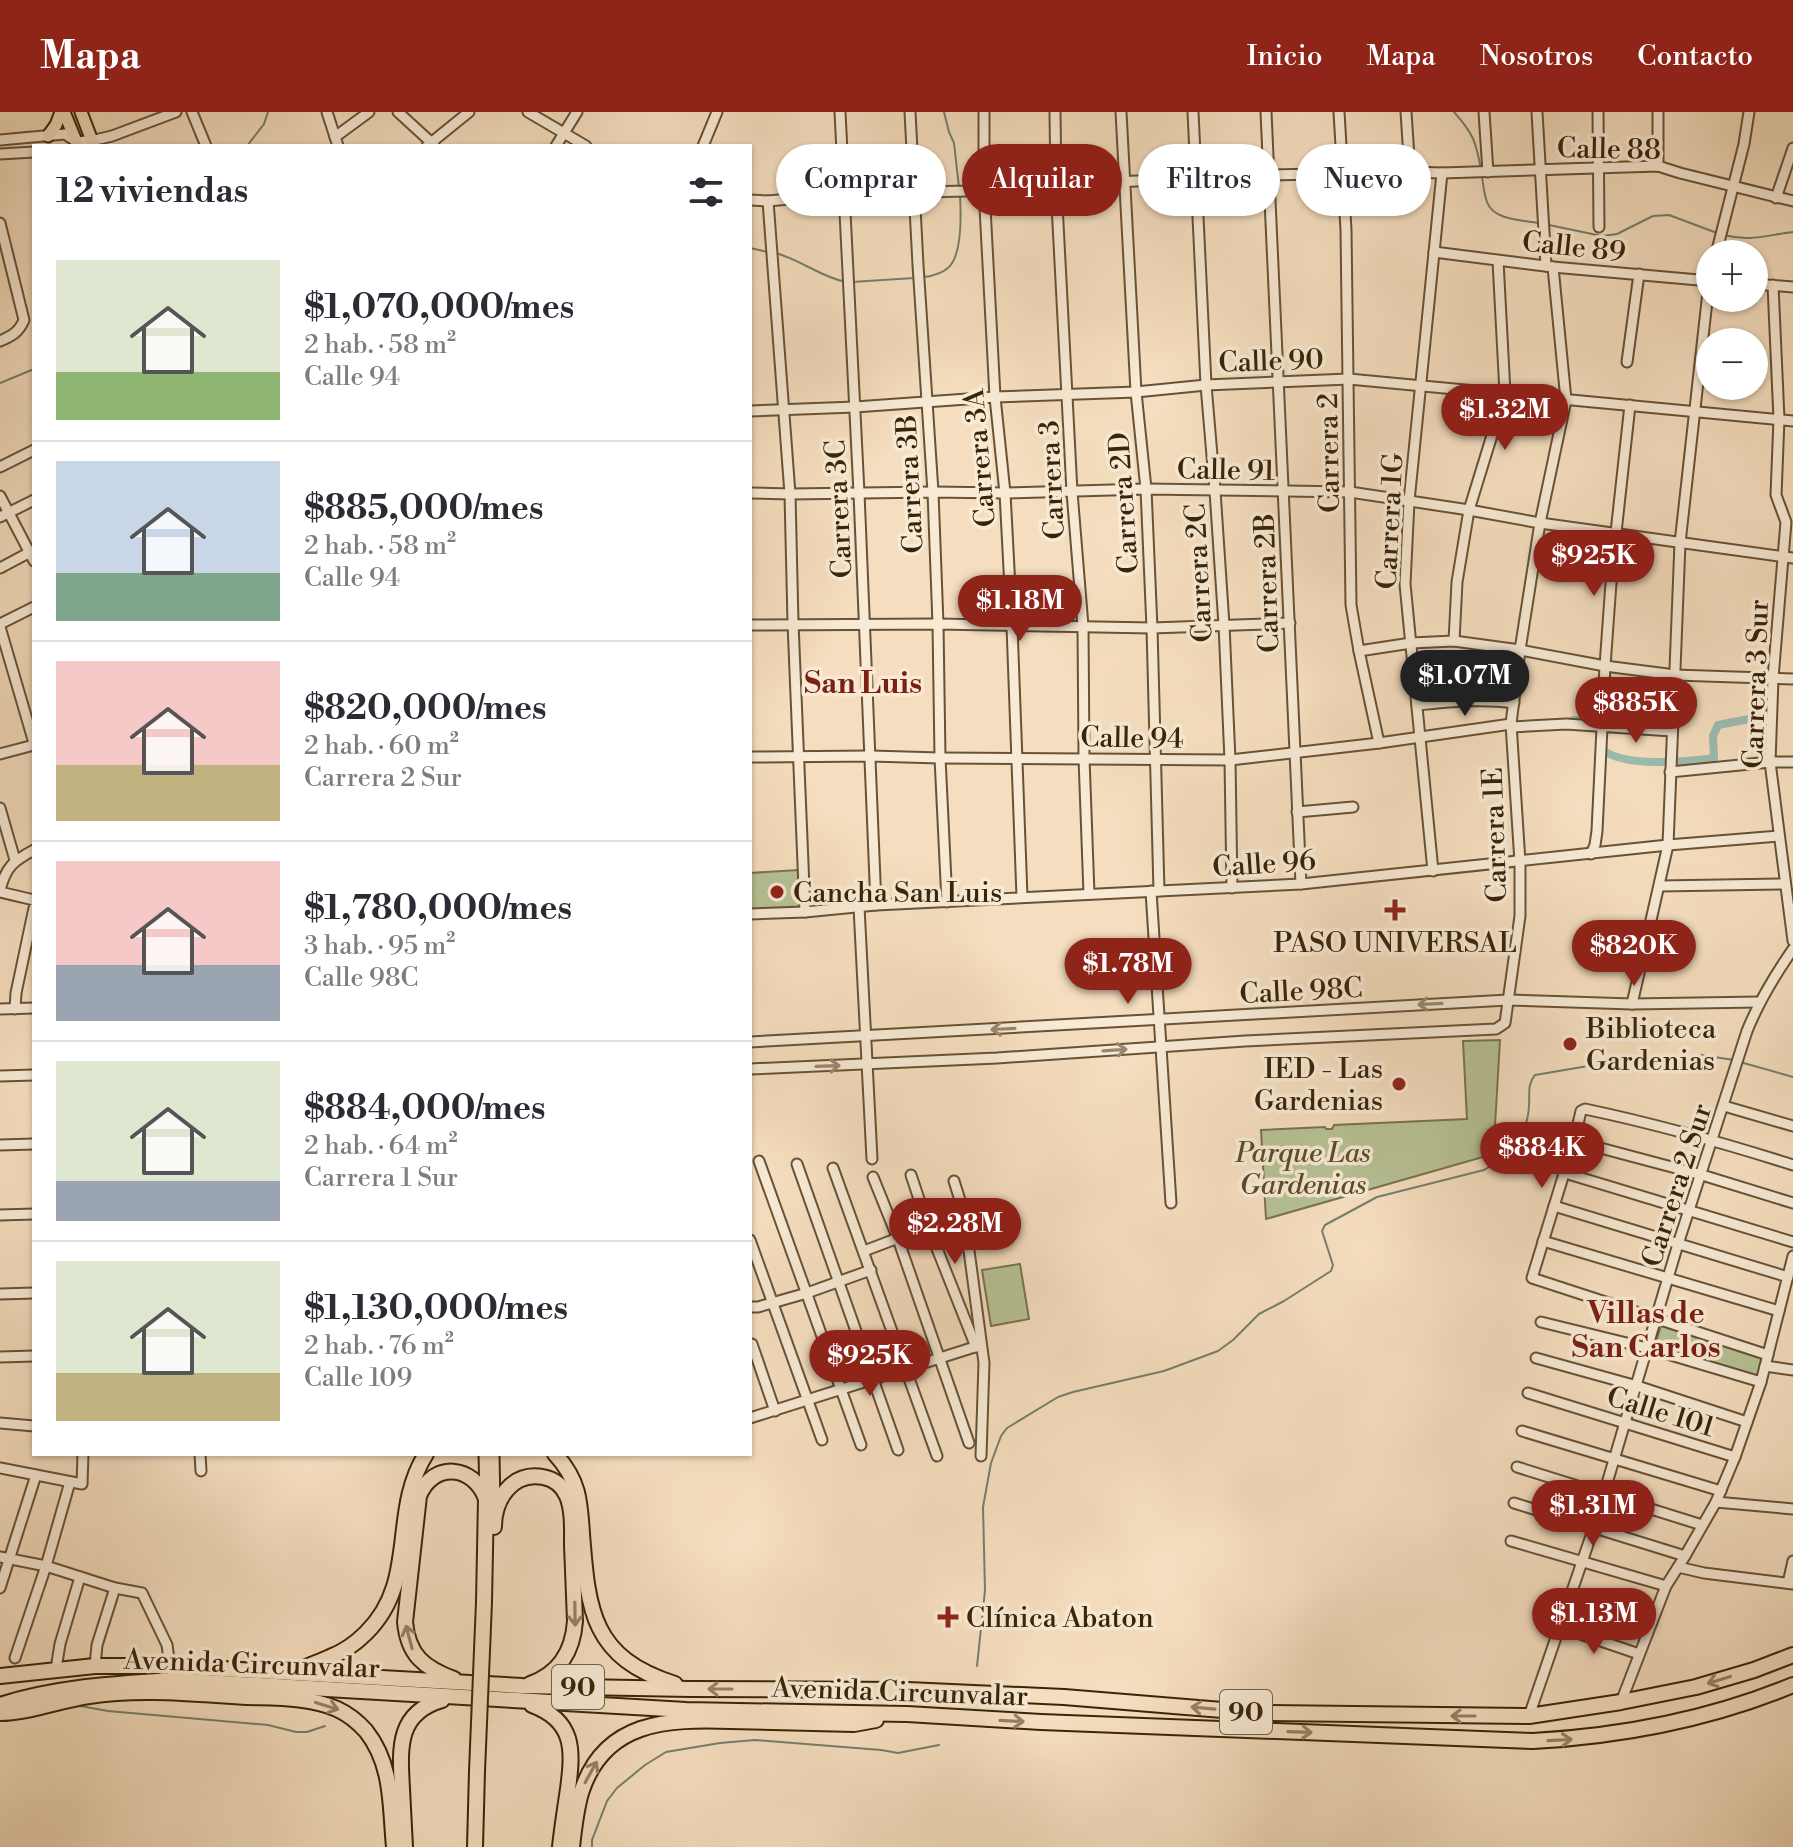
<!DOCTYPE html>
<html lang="es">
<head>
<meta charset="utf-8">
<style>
  body { margin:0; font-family:"Libre Bodoni",serif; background:#f7f7f7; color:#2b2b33; height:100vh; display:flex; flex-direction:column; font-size:30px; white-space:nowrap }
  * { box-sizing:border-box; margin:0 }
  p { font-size:26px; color:#7c7c81 }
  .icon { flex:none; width:44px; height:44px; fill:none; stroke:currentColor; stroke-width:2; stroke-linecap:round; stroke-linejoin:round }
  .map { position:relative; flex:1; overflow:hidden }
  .panel { position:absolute; left:32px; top:32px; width:720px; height:1312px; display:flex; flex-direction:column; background:#fff; border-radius:0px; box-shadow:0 2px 6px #0004 }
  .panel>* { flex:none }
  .banner { position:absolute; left:776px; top:32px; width:760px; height:72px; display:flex; gap:16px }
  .tools { position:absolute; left:1696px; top:128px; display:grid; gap:16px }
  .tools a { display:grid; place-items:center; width:72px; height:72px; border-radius:50%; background:#fff; box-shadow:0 2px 6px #0004; font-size:40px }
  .price { position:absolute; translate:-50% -68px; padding:0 18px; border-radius:28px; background:#8f2418; color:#fff; font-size:26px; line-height:52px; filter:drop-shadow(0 2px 4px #0008) }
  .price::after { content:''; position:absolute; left:50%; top:48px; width:24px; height:18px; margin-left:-12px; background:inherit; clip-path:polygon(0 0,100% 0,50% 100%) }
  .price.selected { background:#222; color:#fff }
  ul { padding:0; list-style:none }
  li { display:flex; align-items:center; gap:24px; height:200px; padding:0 24px }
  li+li { border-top:2px solid #e1e1e2 }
  li span { display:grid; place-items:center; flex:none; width:224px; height:160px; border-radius:0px; color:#555 }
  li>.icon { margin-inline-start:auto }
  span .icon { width:96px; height:96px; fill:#fffc; stroke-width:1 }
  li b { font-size:34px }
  h2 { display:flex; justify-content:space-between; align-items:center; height:96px; padding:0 24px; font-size:34px }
  .pill { padding:0 28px; border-radius:36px; background:#fff; box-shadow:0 2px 6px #0004; font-size:28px; line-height:72px }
  .pill.selected { background:#8f2418; color:#fff }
  header { display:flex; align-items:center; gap:48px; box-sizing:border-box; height:112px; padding:0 40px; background:#8f2418; color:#fff }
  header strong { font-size:38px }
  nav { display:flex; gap:44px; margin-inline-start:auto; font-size:28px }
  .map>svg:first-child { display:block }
  .green { fill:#b7c295; stroke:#78734e; stroke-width:2 }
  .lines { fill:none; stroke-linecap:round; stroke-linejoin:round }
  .stream { stroke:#747f6d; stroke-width:2 }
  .canal { stroke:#9cbcb1; stroke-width:8 }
  .minor-casing { stroke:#685236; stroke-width:13 }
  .major-casing { stroke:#392408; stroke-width:15 }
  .highway-casing { stroke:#392408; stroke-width:18 }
  .minor { stroke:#f8ead5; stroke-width:9 }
  .major { stroke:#f5debf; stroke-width:11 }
  .highway { stroke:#f5debf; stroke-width:14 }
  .highway-bridge-casing { stroke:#392408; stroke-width:18; stroke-linecap:butt }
  .highway-bridge { stroke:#f5debf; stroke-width:14 }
  .oneway { stroke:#98876e }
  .oneway2 { stroke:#978164 }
  .poi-dot { fill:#8f2418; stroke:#f8ead5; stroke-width:3 }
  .labels { text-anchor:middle; stroke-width:7; stroke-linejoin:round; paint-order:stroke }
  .shield { fill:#f8ead5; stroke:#725f46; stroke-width:2 }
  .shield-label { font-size:26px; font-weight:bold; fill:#392408 }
  .street-label { font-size:28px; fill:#392408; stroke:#f8ead5 }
  .poi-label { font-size:28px; fill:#392408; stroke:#f8ead5; text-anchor:start }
  .park-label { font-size:28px; font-style:italic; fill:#584c2b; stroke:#f8ead5 }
  .neighbourhood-label { font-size:30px; font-weight:bold; fill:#7a1f14; stroke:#f8ead5 }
</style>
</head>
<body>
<header>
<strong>Mapa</strong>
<nav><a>Inicio</a><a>Mapa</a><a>Nosotros</a><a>Contacto</a></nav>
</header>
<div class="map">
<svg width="1793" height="1735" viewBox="0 0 1793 1735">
  <rect width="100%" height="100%" fill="#f5debf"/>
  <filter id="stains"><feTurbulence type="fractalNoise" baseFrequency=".0025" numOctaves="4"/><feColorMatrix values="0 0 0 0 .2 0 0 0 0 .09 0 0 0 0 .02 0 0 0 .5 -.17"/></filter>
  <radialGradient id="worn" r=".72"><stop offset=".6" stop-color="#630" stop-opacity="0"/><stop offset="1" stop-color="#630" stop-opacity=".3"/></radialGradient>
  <g class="green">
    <path d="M798,758L801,796L750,799V761Z"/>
    <path d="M1500,928L1495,1014L1490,1043L1266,1107L1261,1018L1325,1015L1326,1017H1332L1334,1013L1467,1007L1463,929Z"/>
    <path d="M1020,1152L1029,1207L991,1214L982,1158Z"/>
    <path d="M1661,1213L1763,1246L1757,1266L1655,1234Z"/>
  </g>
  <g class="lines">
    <g class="stream">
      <path d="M944,0L949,20L954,31L959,76"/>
      <path d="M1454,0C1473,21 1476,30 1481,57"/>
      <path d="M247,34L264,12L268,0"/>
      <path d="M1482,64C1483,72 1484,82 1487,90C1493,108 1522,108 1538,111"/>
      <path d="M1549,113L1602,124L1617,122L1653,104L1669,103L1717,121"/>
      <path d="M1724,123C1750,130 1767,123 1793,120"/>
      <path d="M750,136L768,140"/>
      <path d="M775,141C800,147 820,165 846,170"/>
      <path d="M924,165C932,164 943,161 949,155C962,142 961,101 960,83"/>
      <path d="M852,170L914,166"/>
      <path d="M0,271L34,257"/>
      <path d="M1740,950L1793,965"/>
      <path d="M977,1554L985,1478L983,1395L991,1351L1001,1324L1007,1316L1058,1285L1073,1280L1164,1259L1218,1239L1233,1228L1259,1202L1284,1189L1331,1159L1333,1153L1322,1119L1325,1113L1377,1085L1484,1058C1509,1044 1528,1023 1529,993C1530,982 1527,972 1535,963L1594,953L1614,956L1649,957L1665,954L1701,943L1734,948"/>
      <path d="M80,1594L108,1599L268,1613L296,1620H307L325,1614"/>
      <path d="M592,1735V1728L607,1689L617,1676L645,1653L666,1640L720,1631L755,1628L881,1638L898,1641L939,1633"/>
    </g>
    <g class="canal">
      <path d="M1573,608L1596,609"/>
      <path d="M1604,639C1627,655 1686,650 1714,646L1713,624L1718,613L1765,604"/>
    </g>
    <defs>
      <g id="minor">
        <path d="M192,0L206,34"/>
        <path d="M327,0L338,34"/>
        <path d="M398,0L434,33"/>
        <path d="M528,0L586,34"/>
        <path d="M840,0L859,381L876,793"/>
        <path d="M910,0L918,153L933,380L938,512L940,646L947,790"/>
        <path d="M984,0V76L995,285L1005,381L1012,514L1022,785"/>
        <path d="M1055,0L1056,73L1072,380L1083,514L1084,646L1089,782"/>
        <path d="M1121,0L1136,280L1146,377L1152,516L1159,779"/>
        <path d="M1193,0L1206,273L1215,379L1224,513L1230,648L1232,776"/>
        <path d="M1266,0L1301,772"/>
        <path d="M1339,0L1346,118L1351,493L1359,539L1379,631"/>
        <path d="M1406,0L1410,60"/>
        <path d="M1484,0L1488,60"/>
        <path d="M1537,0L1546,154"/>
        <path d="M1598,0L1599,115"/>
        <path d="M1658,0V54"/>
        <path d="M335,25L369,0"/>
        <path d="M0,28L65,22L77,30L95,28L112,24L176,0"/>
        <path d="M427,34L469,0"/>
        <path d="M556,34L577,0"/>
        <path d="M703,34L717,0"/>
        <path d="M0,42L34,40"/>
        <path d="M1776,86L1793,36"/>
        <path d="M750,88L768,89L843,82L966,79L984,76L1269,63L1410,60L1442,61L1658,54L1680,61L1793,89"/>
        <path d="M768,89L790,382L793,511L805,800"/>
        <path d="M0,111L24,208C19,220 12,224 0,229"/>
        <path d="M1434,140L1553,155L1710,169"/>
        <path d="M1716,142L1744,32L1749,0"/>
        <path d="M1754,172L1793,175"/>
        <path d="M1773,173L1779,307L1776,383L1786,410L1773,566L1770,650L1793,829"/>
        <path d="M1627,250L1639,162"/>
        <path d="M750,299L855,295L995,285L1136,280L1206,273L1349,267L1793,309"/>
        <path d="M0,355L34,338"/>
        <path d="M750,381L790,382L933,380L1005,381L1146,377L1350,380L1469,398L1540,411L1793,446"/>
        <path d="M0,384L34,449"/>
        <path d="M0,405L34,388"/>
        <path d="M0,456L34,438"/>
        <path d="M0,512L34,495"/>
        <path d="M750,513L938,512L1152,516L1290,511"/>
        <path d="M0,515L34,631"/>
        <path d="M1454,529L1457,470L1469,398L1505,281L1498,149"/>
        <path d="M1359,539L1411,531L1454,529L1520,538L1605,554L1675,563L1793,567"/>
        <path d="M1417,593C1449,590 1482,586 1514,591"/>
        <path d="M1512,615L1566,612L1672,619"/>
        <path d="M0,642L34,633"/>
        <path d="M750,645L871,644L940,646L1230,648L1379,631L1511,612"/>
        <path d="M1670,660L1770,650H1793"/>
        <path d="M0,696L15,748"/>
        <path d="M1297,700L1353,695"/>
        <path d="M1591,742L1595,733L1597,719L1605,554L1612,457L1630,293"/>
        <path d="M1433,759L1405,472L1409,389L1442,61"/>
        <path d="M1660,774L1785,772"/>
        <path d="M0,778C6,755 13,749 34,738"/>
        <path d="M1151,779L1171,1091"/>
        <path d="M0,780L34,788"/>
        <path d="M859,795L872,1047"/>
        <path d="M750,802L805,800L876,793L1301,772L1668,733L1779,724"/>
        <path d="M1632,892L1668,733L1680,431L1710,162"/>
        <path d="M0,897L34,896"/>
        <path d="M15,897L16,881L34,796"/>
        <path d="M750,930L1508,888L1632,892L1759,890"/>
        <path d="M750,957L997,946L1245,929L1496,917L1505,911L1520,804V750L1511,612L1520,538L1540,411L1566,288L1553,155"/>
        <path d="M0,964L34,963"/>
        <path d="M1724,994L1793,1014"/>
        <path d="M1574,1029L1702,1063L1793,1091"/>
        <path d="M0,1033L34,1032"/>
        <path d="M759,1049L861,1333"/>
        <path d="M797,1052L898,1338"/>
        <path d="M833,1056L937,1344"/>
        <path d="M1565,1061L1793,1130"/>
        <path d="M911,1063L928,1114L976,1235"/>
        <path d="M873,1065L898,1127L969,1331"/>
        <path d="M954,1069L964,1101L984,1251L981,1344"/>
        <path d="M1554,1094L1788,1165"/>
        <path d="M0,1103L34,1102"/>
        <path d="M750,1128L822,1328"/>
        <path d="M1543,1129L1779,1199"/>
        <path d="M864,1139L964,1101"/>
        <path d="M0,1182L34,1181"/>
        <path d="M750,1195H758L807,1181L871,1158"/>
        <path d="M1541,1210L1647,1236L1761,1270"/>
        <path d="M752,1232L775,1299"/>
        <path d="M1768,1243L1532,1166L1574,1029L1581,999L1585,997C1656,1012 1724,1031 1793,1053"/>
        <path d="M0,1245L34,1244"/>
        <path d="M1536,1246L1637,1274L1747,1310"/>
        <path d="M1765,1254L1793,1258"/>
        <path d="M1528,1281L1735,1345"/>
        <path d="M750,1306L981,1233"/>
        <path d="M0,1311L34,1314"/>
        <path d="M1522,1319L1721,1379"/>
        <path d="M200,1342L201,1359"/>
        <path d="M1517,1355L1702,1413"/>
        <path d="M0,1356L82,1372L83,1342"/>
        <path d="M1716,1390L1793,1397"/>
        <path d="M1514,1391L1685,1444"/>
        <path d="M1511,1429L1666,1474"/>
        <path d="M0,1445L46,1454L115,1476L142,1481L167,1533L170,1554"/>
        <path d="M1678,1455L1704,1461L1793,1472"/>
        <path d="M1788,1471L1793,1449"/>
        <path d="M0,1476L36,1363"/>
        <path d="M1570,1484L1651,1510"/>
        <path d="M1560,1515L1639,1542"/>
        <path d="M15,1546L46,1454L70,1370"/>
        <path d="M95,1554L97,1533L115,1476"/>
        <path d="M56,1557L60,1532L80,1465"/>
        <path d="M1621,1590L1666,1474L1685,1444L1716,1390L1735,1345L1761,1270L1793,1144"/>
        <path d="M1529,1604L1594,1415L1678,1132L1747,919C1759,889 1775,863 1793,837"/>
      </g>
      <g id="major">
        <path d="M64,0L78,34"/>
        <path d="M81,0L94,34"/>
        <path d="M48,24L56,13L61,0"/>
        <path d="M485,1342L486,1385"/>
        <path d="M493,1342L494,1396"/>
      </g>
      <g id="highway">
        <path d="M555,1342C579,1368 580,1389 582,1422C588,1499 592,1546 675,1572"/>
        <path d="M494,1415C494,1388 512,1359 543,1365C554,1367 562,1373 567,1384C573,1399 572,1417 572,1433C573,1459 574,1484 575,1509C573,1539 559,1562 530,1572"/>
        <path d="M296,1561C306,1553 318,1551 330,1545C343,1540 355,1532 366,1521C419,1469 389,1400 426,1342"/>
        <path d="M0,1564L95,1554H170L522,1574L691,1577L908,1578L1064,1585L1259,1601L1529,1604L1621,1590L1696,1575L1754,1558L1793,1543"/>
        <path d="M454,1567C424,1556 408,1543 405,1510L419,1384C433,1349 474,1353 486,1387L484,1490"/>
        <path d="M0,1593C55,1575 113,1572 171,1568L686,1598L907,1602L1041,1610L1533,1629C1622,1624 1711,1607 1793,1573"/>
        <path d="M532,1593C575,1609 573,1638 568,1677C565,1697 562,1716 560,1735"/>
        <path d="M0,1601C27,1601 61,1588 89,1584C141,1576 195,1582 247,1585C276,1586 310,1585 337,1597C348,1602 358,1610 366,1619C393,1653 390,1694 394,1735"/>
        <path d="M405,1735C404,1716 403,1696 402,1677C400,1638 396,1601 442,1588"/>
        <path d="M475,1735L477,1659"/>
        <path d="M572,1735C574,1717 576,1698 581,1681C604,1608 668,1607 731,1609C772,1610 813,1611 854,1612L876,1608"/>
      </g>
    </defs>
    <use href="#minor" class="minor-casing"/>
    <use href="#major" class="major-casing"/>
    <use href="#highway" class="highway-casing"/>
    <use href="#minor" class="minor"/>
    <use href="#major" class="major"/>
    <use href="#highway" class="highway"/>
    <defs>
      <path id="highway-bridge" d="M477,1659L484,1490"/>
    </defs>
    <use href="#highway-bridge" class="highway-bridge-casing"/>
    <use href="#highway-bridge" class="highway-bridge"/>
  </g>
  <defs><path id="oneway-shaft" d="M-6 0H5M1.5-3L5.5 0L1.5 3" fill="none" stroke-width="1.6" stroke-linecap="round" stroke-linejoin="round" transform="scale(2)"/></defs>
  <g class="oneway">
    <use href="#oneway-shaft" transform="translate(1430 892) rotate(177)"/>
    <use href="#oneway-shaft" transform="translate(1003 917) rotate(177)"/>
    <use href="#oneway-shaft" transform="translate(1115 938) rotate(-4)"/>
    <use href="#oneway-shaft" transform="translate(828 954) rotate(-2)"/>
  </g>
  <g class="oneway2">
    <use href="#oneway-shaft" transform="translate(575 1502) rotate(89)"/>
    <use href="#oneway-shaft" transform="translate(409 1525) rotate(-105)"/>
    <use href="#oneway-shaft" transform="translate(1719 1568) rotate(163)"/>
    <use href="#oneway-shaft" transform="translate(720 1577) rotate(180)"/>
    <use href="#oneway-shaft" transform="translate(327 1594) rotate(17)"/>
    <use href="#oneway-shaft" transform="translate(1203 1596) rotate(-175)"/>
    <use href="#oneway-shaft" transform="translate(1463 1604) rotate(180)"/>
    <use href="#oneway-shaft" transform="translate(1012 1609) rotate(3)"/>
    <use href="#oneway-shaft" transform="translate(1300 1620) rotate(2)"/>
    <use href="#oneway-shaft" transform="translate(1560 1628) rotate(-3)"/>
    <use href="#oneway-shaft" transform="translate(591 1660) rotate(-61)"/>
  </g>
  <g class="poi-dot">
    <circle cx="777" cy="780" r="8"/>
    <path d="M1391 786h8v8h8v8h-8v8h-8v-8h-8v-8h8z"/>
    <circle cx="1570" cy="932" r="8"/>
    <circle cx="1399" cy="972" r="8"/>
    <path d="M944 1493h8v8h8v8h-8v8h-8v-8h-8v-8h8z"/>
  </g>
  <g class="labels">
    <g class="shield">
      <rect x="552" y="1553" width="52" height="44" rx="6"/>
      <rect x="1220" y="1578" width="52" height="44" rx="6"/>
    </g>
    <g class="shield-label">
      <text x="578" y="1584">90</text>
      <text x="1246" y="1609">90</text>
    </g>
    <g class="street-label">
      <text transform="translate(1609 36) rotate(1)" y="10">Calle 88</text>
      <text transform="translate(1574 134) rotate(6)" y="10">Calle 89</text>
      <text transform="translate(1271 248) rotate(-2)" y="10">Calle 90</text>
      <text transform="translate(1328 341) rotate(-91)" y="10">Carrera 2</text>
      <text transform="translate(979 346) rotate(-95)" y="10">Carrera 3A</text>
      <text transform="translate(1226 357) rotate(1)" y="10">Calle 91</text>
      <text transform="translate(1051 368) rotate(-93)" y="10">Carrera 3</text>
      <text transform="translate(909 372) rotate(-93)" y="10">Carrera 3B</text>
      <text transform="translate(1123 391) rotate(-94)" y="10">Carrera 2D</text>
      <text transform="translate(838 397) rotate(-93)" y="10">Carrera 3C</text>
      <text transform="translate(1389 409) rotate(-87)" y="10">Carrera 1G</text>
      <text transform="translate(1198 461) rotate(-93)" y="10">Carrera 2C</text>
      <text transform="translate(1266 471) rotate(-92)" y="10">Carrera 2B</text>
      <text transform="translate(1755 572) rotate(-88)" y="10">Carrera 3 Sur</text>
      <text transform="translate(1132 625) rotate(1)" y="10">Calle 94</text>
      <text transform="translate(1494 723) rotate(-92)" y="10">Carrera 1E</text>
      <text transform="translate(1264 751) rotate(-4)" y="10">Calle 96</text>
      <text transform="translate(1301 878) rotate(-3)" y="10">Calle 98C</text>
      <text transform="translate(1676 1073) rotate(-72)" y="10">Carrera 2 Sur</text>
      <text transform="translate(1661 1299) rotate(17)" y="10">Calle 101</text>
      <text transform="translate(252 1551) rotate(2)" y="10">Avenida Circunvalar</text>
      <text transform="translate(900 1579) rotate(2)" y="10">Avenida Circunvalar</text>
    </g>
    <g class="poi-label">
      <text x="793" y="790">Cancha San Luis</text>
      <text x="1395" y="840" text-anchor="middle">PASO UNIVERSAL</text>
      <text x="1586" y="926">Biblioteca<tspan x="1586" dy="32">Gardenias</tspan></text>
      <text x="1383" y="966" text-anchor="end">IED - Las<tspan x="1383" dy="32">Gardenias</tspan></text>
      <text x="966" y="1515">Clínica Abaton</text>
    </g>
    <g class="park-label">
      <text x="1303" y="1050">Parque Las<tspan x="1303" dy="32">Gardenias</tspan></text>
    </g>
    <g class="neighbourhood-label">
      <text x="863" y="581">San Luis</text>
      <text x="1646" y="1211">Villas de<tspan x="1646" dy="34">San Carlos</tspan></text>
    </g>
  </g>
  <rect width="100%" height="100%" filter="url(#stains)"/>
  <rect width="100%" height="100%" fill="url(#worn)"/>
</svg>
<div class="tools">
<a>+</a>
<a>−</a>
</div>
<b class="price" style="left:1505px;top:340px">$1.32M</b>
<b class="price" style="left:1594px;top:486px">$925K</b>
<b class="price" style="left:1020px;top:531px">$1.18M</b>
<b class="price selected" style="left:1465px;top:606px">$1.07M</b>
<b class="price" style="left:1636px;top:633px">$885K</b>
<b class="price" style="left:1634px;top:876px">$820K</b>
<b class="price" style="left:1128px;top:894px">$1.78M</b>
<b class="price" style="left:1542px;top:1078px">$884K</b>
<b class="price" style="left:955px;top:1154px">$2.28M</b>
<b class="price" style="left:870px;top:1286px">$925K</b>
<b class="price" style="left:1593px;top:1436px">$1.31M</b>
<b class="price" style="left:1594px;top:1544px">$1.13M</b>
<div class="banner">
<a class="pill">Comprar</a>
<a class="pill selected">Alquilar</a>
<a class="pill">Filtros</a>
<a class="pill">Nuevo</a>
</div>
<section class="panel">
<h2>12 viviendas<svg class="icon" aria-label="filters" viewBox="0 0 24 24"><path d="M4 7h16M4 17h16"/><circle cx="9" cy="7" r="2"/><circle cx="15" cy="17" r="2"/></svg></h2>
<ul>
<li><span style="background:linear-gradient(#dfe7d0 70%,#8fb573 0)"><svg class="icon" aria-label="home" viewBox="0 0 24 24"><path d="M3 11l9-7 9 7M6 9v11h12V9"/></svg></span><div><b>$1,070,000/mes</b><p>2 hab. · 58 m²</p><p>Calle 94</p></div></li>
<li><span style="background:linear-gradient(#c9d6e8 70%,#7fa58c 0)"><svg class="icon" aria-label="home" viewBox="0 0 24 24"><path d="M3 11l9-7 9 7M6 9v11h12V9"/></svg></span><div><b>$885,000/mes</b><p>2 hab. · 58 m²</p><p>Calle 94</p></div></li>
<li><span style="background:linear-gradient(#f6c9c9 65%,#c2b280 0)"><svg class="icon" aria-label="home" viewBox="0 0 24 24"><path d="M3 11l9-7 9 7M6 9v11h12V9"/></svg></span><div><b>$820,000/mes</b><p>2 hab. · 60 m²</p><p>Carrera 2 Sur</p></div></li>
<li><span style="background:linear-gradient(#f6c9c9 65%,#9aa5b1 0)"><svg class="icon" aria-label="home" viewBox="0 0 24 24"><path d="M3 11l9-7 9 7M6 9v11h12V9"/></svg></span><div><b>$1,780,000/mes</b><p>3 hab. · 95 m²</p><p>Calle 98C</p></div></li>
<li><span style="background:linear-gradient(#dfe7d0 75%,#9aa5b1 0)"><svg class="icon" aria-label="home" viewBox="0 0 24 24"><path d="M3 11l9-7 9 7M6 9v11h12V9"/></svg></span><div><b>$884,000/mes</b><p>2 hab. · 64 m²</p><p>Carrera 1 Sur</p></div></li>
<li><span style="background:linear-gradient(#dfe7d0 70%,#c2b280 0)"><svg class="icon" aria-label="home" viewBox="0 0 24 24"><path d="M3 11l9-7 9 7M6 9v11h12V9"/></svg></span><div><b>$1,130,000/mes</b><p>2 hab. · 76 m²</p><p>Calle 109</p></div></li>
</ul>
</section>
</div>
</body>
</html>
